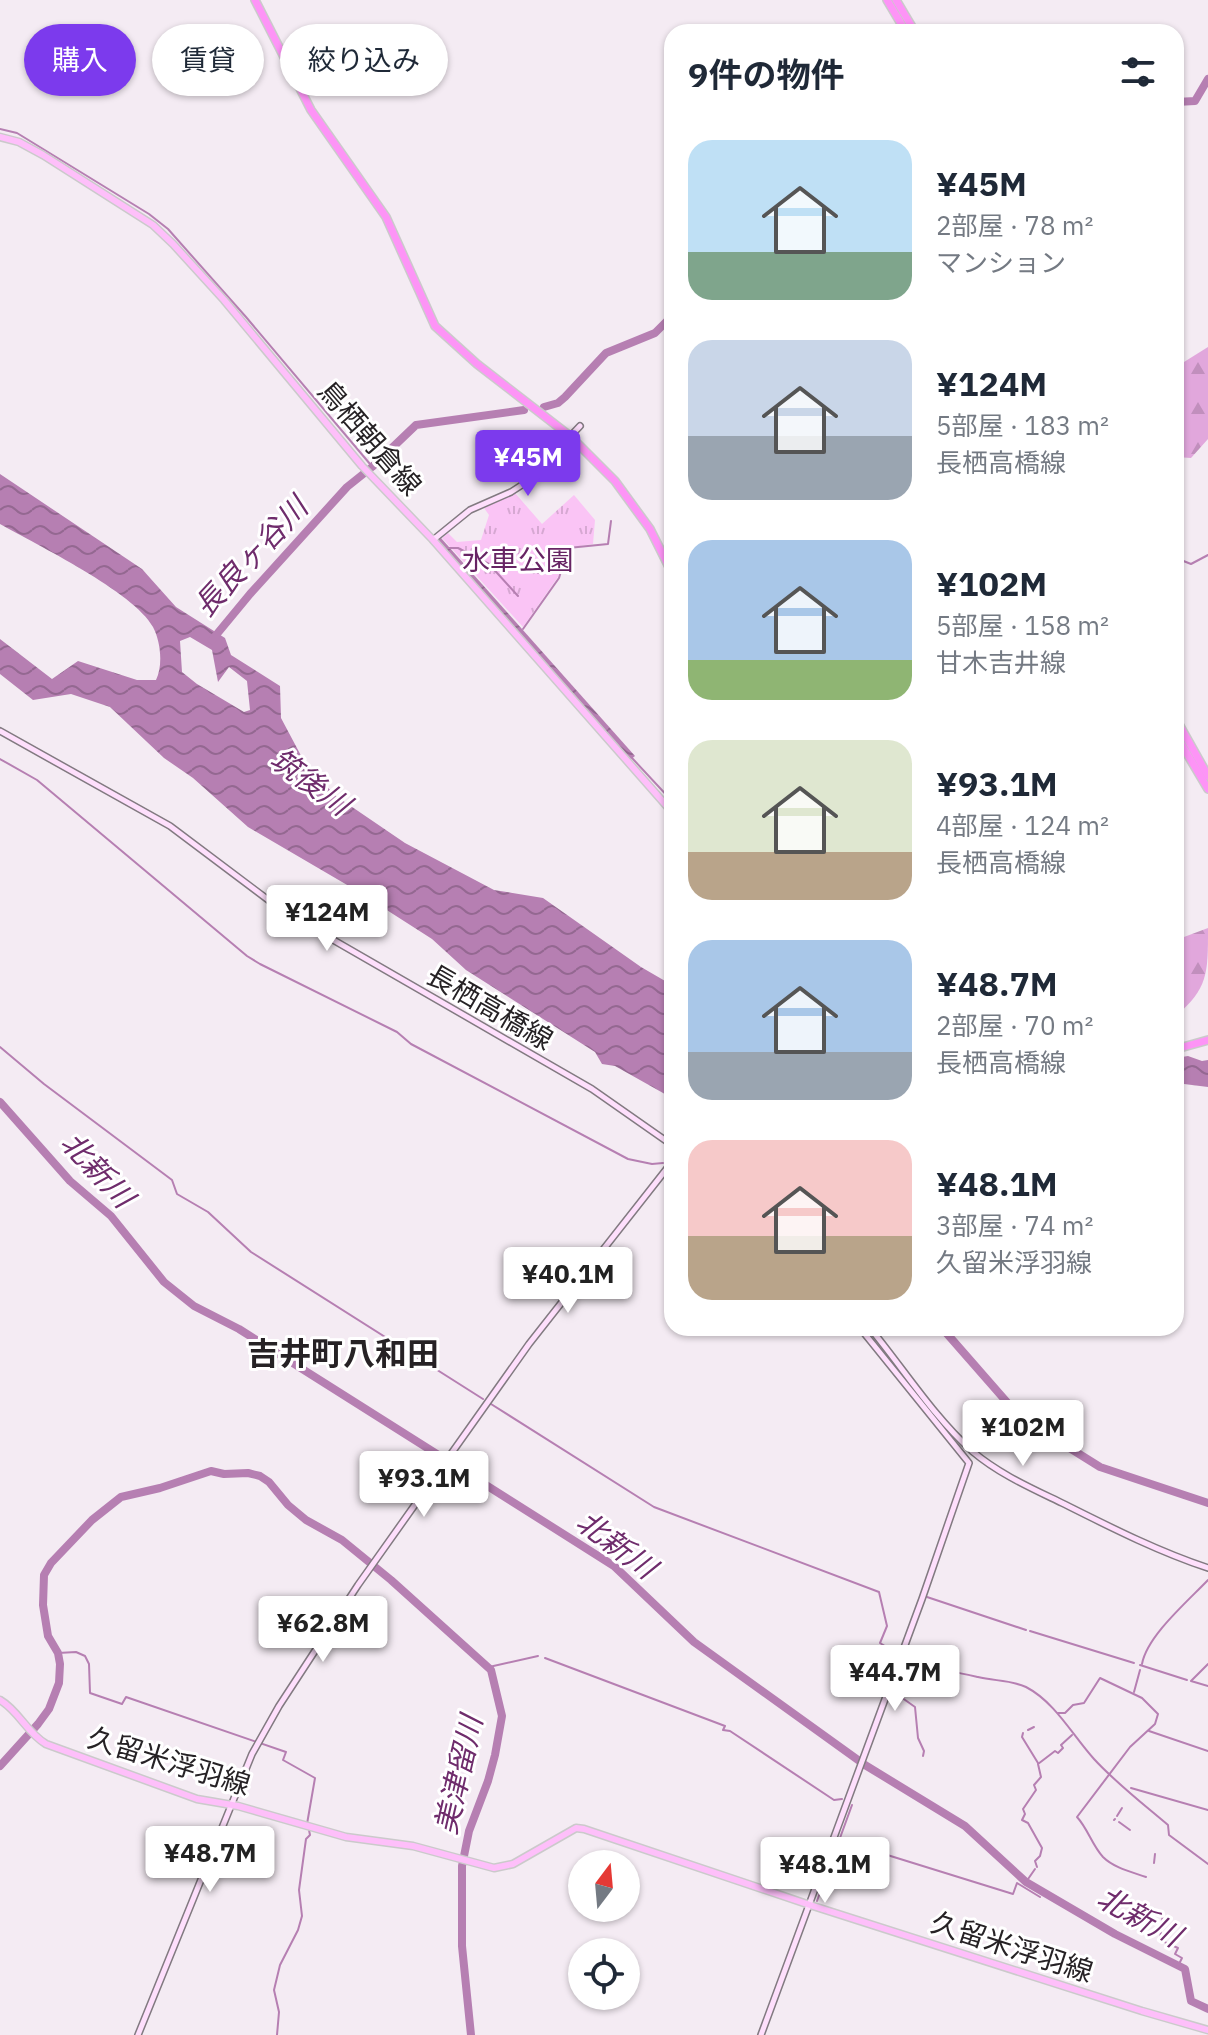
<!DOCTYPE html>
<html lang="ja">
<head>
<meta charset="utf-8">
<style>
  body { margin:0; font-family:"IBM Plex Sans","Noto Sans JP",sans-serif; background:#f6f6f7; color:#1f2937; height:100vh; display:flex; flex-direction:column; font-size:30px; white-space:nowrap }
  * { box-sizing:border-box; margin:0 }
  p { font-size:26px; color:#747a83 }
  .icon { flex:none; width:44px; height:44px; fill:none; stroke:currentColor; stroke-width:2; stroke-linecap:round; stroke-linejoin:round }
  .map { position:relative; flex:1; overflow:hidden }
  .drawer { position:absolute; left:664px; top:24px; width:520px; height:1312px; display:flex; flex-direction:column; background:#fff; border-radius:24px; box-shadow:0 2px 6px #0004 }
  .drawer>* { flex:none }
  .hud { position:absolute; left:24px; top:24px; width:520px; height:72px; display:flex; gap:16px }
  .needle { width:52px; rotate:16deg }
  .fabs { position:absolute; left:568px; top:1850px; display:grid; gap:16px }
  .fabs a { display:grid; place-items:center; width:72px; height:72px; border-radius:50%; background:#fff; box-shadow:0 2px 6px #0004; font-size:40px }
  .price { position:absolute; translate:-50% -68px; padding:0 18px; border-radius:8px; background:#fff; color:#222; font-size:26px; line-height:52px; filter:drop-shadow(0 2px 4px #0008) }
  .price::after { content:''; position:absolute; left:50%; top:48px; width:24px; height:18px; margin-left:-12px; background:inherit; clip-path:polygon(0 0,100% 0,50% 100%) }
  .price.current { background:#7c3aed; color:#fff }
  ul { padding:0; list-style:none }
  li { display:flex; align-items:center; gap:24px; height:200px; padding:0 24px }
  li span { display:grid; place-items:center; flex:none; width:224px; height:160px; border-radius:24px; color:#555 }
  li>.icon { margin-inline-start:auto }
  span .icon { width:96px; height:96px; fill:#fffc; stroke-width:1 }
  li b { font-size:34px }
  h2 { display:flex; justify-content:space-between; align-items:center; height:96px; padding:0 24px; font-size:34px }
  .tag { padding:0 28px; border-radius:36px; background:#fff; box-shadow:0 2px 6px #0004; font-size:28px; line-height:72px }
  .tag.current { background:#7c3aed; color:#fff }
  .map>svg:first-child { display:block }
  .forest { fill:url(#forest-firs) }
  .park { fill:url(#park-tufts) }
  .water { fill:url(#water-waves); fill-rule:evenodd }
  .lines { fill:none; stroke-linecap:round; stroke-linejoin:round }
  .stream { stroke:#b67fb2; stroke-width:2 }
  .river { stroke:#b67fb2; stroke-width:8 }
  .secondary-casing { stroke:#827a81; stroke-width:8 }
  .primary-casing { stroke:#cbcacb; stroke-width:9 }
  .highway-casing { stroke:#cbcacb; stroke-width:10 }
  .secondary { stroke:#fedffc; stroke-width:5 }
  .primary { stroke:#febffa; stroke-width:6 }
  .highway { stroke:#fd94f6; stroke-width:7 }
  .labels { text-anchor:middle; stroke-width:6; stroke-linejoin:round; paint-order:stroke }
  .street-label { font-size:28px; fill:#262225; stroke:#fff }
  .park-label { font-size:28px; fill:#672464; stroke:#fff }
  .water-label { font-size:30px; font-style:italic; fill:#6f2c6c; stroke:#fff }
  .quarter-label { font-size:32px; font-weight:bold; fill:#262225; stroke:#fff }
</style>
</head>
<body>
<div class="map">
<svg width="1208" height="2035" viewBox="0 0 1208 2035">
  <defs>
    <pattern id="forest-firs" width="22" height="20" patternUnits="userSpaceOnUse" patternTransform="scale(2)"><rect width="22" height="20" fill="#e1a7dc"/><path d="M5 1l3.5 6h-7zM16 11l3.5 6h-7z" fill="#c18fbd"/></pattern>
    <pattern id="park-tufts" width="24" height="20" patternUnits="userSpaceOnUse" patternTransform="scale(2)"><rect width="24" height="20" fill="#fac4f5"/><path d="M3 7l-1-3M5 7V3M7 7l1-3M15 17l-1-3M17 17v-4M19 17l1-3" fill="none" stroke="#d6a8d2"/></pattern>
    <pattern id="water-waves" width="16" height="10" patternUnits="userSpaceOnUse" patternTransform="scale(2)"><rect width="16" height="10" fill="#b67fb2"/><path d="M0 5q4-4 8 0t8 0" fill="none" stroke="#946891"/></pattern>
  </defs>
  <rect width="100%" height="100%" fill="#f4ebf3"/>
  <g class="forest">
    <path d="M1208,347V439L1191,458L1176,457V367Z"/>
    <path d="M1208,928C1208,974 1208,988 1176,1016V940Z"/>
  </g>
  <path class="park" d="M515,493L542,524L574,495L595,520L593,544L567,548L558,577L523,627L442,538L448,533L457,542L481,540L489,515L484,508Z"/>
  <g class="water">
    <path d="M0,474L142,569L176,607L225,638L231,655L280,686L281,718L306,765L336,796L405,843L494,890L543,898L641,967L672,985V1098L615,1066L602,1064L595,1052L466,970L432,939L354,889L248,827L193,778L164,758L110,707L71,694L33,700L0,674V639L52,679L78,661L137,680H156C163,666 161,642 153,627C134,592 37,545 0,524ZM190,637L212,650L218,682L229,667L247,681L250,710L244,712L197,684L182,672L180,641Z"/>
    <path d="M441,538L635,756L630,760L438,541Z"/>
    <path d="M1188,1056L1202,1061L1208,1060V1087L1176,1083V1058Z"/>
  </g>
  <g class="lines">
    <g class="stream">
      <path d="M0,129L17,133L149,214L168,229L246,317L370,464"/>
      <path d="M447,548H458L489,564L518,596"/>
      <path d="M1176,558L1191,564L1208,555"/>
      <path d="M523,629L559,578L568,548L608,544L611,521"/>
      <path d="M632,758L672,801"/>
      <path d="M0,759L37,780L247,956L260,964L397,1032L411,1044L628,1159L652,1164L663,1163"/>
      <path d="M0,1047L44,1084L172,1180L177,1194L208,1212L251,1252L483,1399"/>
      <path d="M491,1404L654,1507L879,1592L887,1626L880,1643C909,1663 944,1670 978,1677C994,1681 1011,1680 1026,1687C1055,1702 1073,1736 1094,1759C1116,1783 1142,1803 1168,1825L1169,1835L1208,1864"/>
      <path d="M927,1597L1026,1630"/>
      <path d="M1030,1631L1134,1663"/>
      <path d="M58,1653L76,1652L85,1656L89,1664L90,1693L122,1704L126,1697L286,1752L283,1760L315,1778L307,1824"/>
      <path d="M545,1658L725,1726L723,1730L730,1731L834,1800L842,1799"/>
      <path d="M1142,1664C1147,1636 1188,1601 1208,1580"/>
      <path d="M1208,1664L1191,1681L1208,1686"/>
      <path d="M1140,1665L1187,1680"/>
      <path d="M489,1667L538,1656"/>
      <path d="M875,1679L886,1688"/>
      <path d="M891,1690L915,1707L918,1738L924,1751L923,1756"/>
      <path d="M1134,1692L1140,1670"/>
      <path d="M1058,1713H1065L1073,1705L1084,1703L1100,1678L1142,1698L1158,1714L1155,1724L1130,1747L1077,1817C1088,1829 1092,1845 1103,1857C1114,1868 1132,1872 1146,1877"/>
      <path d="M1028,1730L1034,1727"/>
      <path d="M1149,1731L1208,1751"/>
      <path d="M1023,1733L1022,1737L1038,1763"/>
      <path d="M1131,1788L1208,1810"/>
      <path d="M1117,1816L1122,1808"/>
      <path d="M1114,1820L1115,1819"/>
      <path d="M1119,1822L1130,1830"/>
      <path d="M839,1840L1013,1894L1017,1883L1040,1897"/>
      <path d="M1154,1863L1155,1854"/>
      <path d="M1037,1867L1035,1861L1040,1856L1042,1848L1028,1823L1022,1820L1025,1814L1023,1809L1036,1790L1034,1785L1041,1777L1038,1764L1055,1751L1058,1753L1063,1748L1061,1745L1072,1735"/>
      <path d="M1026,1882L1035,1869"/>
      <path d="M1042,1893V1892"/>
      <path d="M817,1901L852,1805"/>
      <path d="M1163,1912L1160,1940L1178,1948L1175,1954L1182,1958L1178,1966"/>
      <path d="M277,2035L279,2012L274,1990L280,1965L298,1930L302,1916L299,1890L306,1839L310,1835L309,1830"/>
    </g>
    <g class="river">
      <path d="M1176,102L1195,101L1208,79"/>
      <path d="M544,407L558,403L565,397L606,353L655,333L672,316"/>
      <path d="M212,640L250,594L347,487L372,467L416,425L524,410"/>
      <path d="M0,1102L70,1181L111,1216L164,1282L194,1306L239,1329L614,1566L694,1642L865,1765L965,1826L1026,1882L1115,1934L1185,1969L1191,2001L1208,2009"/>
      <path d="M942,1328L1020,1417L1100,1467L1208,1503"/>
      <path d="M0,1766L38,1724L49,1709L59,1683L60,1664L58,1653L48,1636L43,1605L44,1575L51,1563L92,1520L121,1497L160,1488L211,1471L224,1474L248,1473L260,1476L269,1482L288,1505L306,1520L342,1540L391,1580L491,1670L502,1716L495,1755L488,1781L469,1831L462,1866V1946L471,2035"/>
    </g>
    <defs>
      <g id="secondary">
        <path d="M433,540L470,510L511,492L528,481L580,426"/>
        <path d="M0,731L170,826L283,911L592,1089L672,1145"/>
        <path d="M870,1328C903,1368 933,1416 972,1451C999,1474 1031,1488 1062,1503C1110,1527 1157,1551 1208,1568"/>
        <path d="M138,2035L252,1754L279,1706L358,1585L529,1344L672,1162"/>
        <path d="M761,2035L922,1599L969,1463L860,1328"/>
      </g>
      <g id="primary">
        <path d="M0,137L19,142L43,155L153,225L173,244L224,300L362,466L433,540L672,812"/>
        <path d="M0,1700C19,1711 27,1733 46,1744L197,1799L238,1806L346,1837L413,1846L494,1868L513,1864L576,1828L584,1829L810,1905L1142,2011L1208,2030"/>
      </g>
      <g id="highway">
        <path d="M255,0L311,110L386,217L435,326L477,364L570,436L615,481L650,529L672,573"/>
        <path d="M887,0L906,32"/>
        <path d="M896,0L915,32"/>
        <path d="M1176,719L1208,776"/>
        <path d="M1176,735L1208,789"/>
        <path d="M1176,1049L1208,1040"/>
      </g>
    </defs>
    <use href="#secondary" class="secondary-casing"/>
    <use href="#primary" class="primary-casing"/>
    <use href="#highway" class="highway-casing"/>
    <use href="#secondary" class="secondary"/>
    <use href="#primary" class="primary"/>
    <use href="#highway" class="highway"/>
  </g>
  <g class="labels">
    <g class="street-label">
      <text transform="translate(370 438) rotate(49)" y="10">鳥栖朝倉線</text>
      <text transform="translate(490 1007) rotate(30)" y="10">長栖高橋線</text>
      <text transform="translate(169 1761) rotate(17)" y="10">久留米浮羽線</text>
      <text transform="translate(1012 1947) rotate(18)" y="10">久留米浮羽線</text>
    </g>
    <g class="park-label">
      <text x="518" y="570">水車公園</text>
    </g>
    <g class="water-label">
      <text transform="translate(251 557) rotate(-47)" y="10">長良ヶ谷川</text>
      <text transform="translate(310 782) rotate(36)" y="10">筑後川</text>
      <text transform="translate(97 1170) rotate(47)" y="10">北新川</text>
      <text transform="translate(616 1545) rotate(37)" y="10">北新川</text>
      <text transform="translate(459 1775) rotate(-77)" y="10">美津留川</text>
      <text transform="translate(1139 1917) rotate(29)" y="10">北新川</text>
    </g>
    <g class="quarter-label">
      <text x="343" y="1365">吉井町八和田</text>
    </g>
  </g>
</svg>
<div class="fabs">
<a><svg class="needle" viewBox="-14 -14 28 28"><path d="M0-13l5 13h-10z" fill="#e53935"/><path d="M0 13l5-13h-10z" fill="#747a83"/></svg></a>
<a><svg class="icon" aria-label="locate" viewBox="0 0 24 24"><circle cx="12" cy="12" r="6"/><path d="M12 2v4M12 18v4M2 12h4M18 12h4"/></svg></a>
</div>
<b class="price current" style="left:528px;top:498px">¥45M</b>
<b class="price" style="left:327px;top:953px">¥124M</b>
<b class="price" style="left:568px;top:1315px">¥40.1M</b>
<b class="price" style="left:1023px;top:1468px">¥102M</b>
<b class="price" style="left:424px;top:1519px">¥93.1M</b>
<b class="price" style="left:323px;top:1664px">¥62.8M</b>
<b class="price" style="left:895px;top:1713px">¥44.7M</b>
<b class="price" style="left:210px;top:1894px">¥48.7M</b>
<b class="price" style="left:825px;top:1905px">¥48.1M</b>
<div class="hud">
<a class="tag current">購入</a>
<a class="tag">賃貸</a>
<a class="tag">絞り込み</a>
</div>
<section class="drawer">
<h2>9件の物件<svg class="icon" aria-label="filters" viewBox="0 0 24 24"><path d="M4 7h16M4 17h16"/><circle cx="9" cy="7" r="2"/><circle cx="15" cy="17" r="2"/></svg></h2>
<ul>
<li><span style="background:linear-gradient(#bfe0f5 70%,#7fa58c 0)"><svg class="icon" aria-label="home" viewBox="0 0 24 24"><path d="M3 11l9-7 9 7M6 9v11h12V9"/></svg></span><div><b>¥45M</b><p>2部屋 · 78 m²</p><p>マンション</p></div></li>
<li><span style="background:linear-gradient(#c9d6e8 60%,#9aa5b1 0)"><svg class="icon" aria-label="home" viewBox="0 0 24 24"><path d="M3 11l9-7 9 7M6 9v11h12V9"/></svg></span><div><b>¥124M</b><p>5部屋 · 183 m²</p><p>長栖高橋線</p></div></li>
<li><span style="background:linear-gradient(#a9c7e8 75%,#8fb573 0)"><svg class="icon" aria-label="home" viewBox="0 0 24 24"><path d="M3 11l9-7 9 7M6 9v11h12V9"/></svg></span><div><b>¥102M</b><p>5部屋 · 158 m²</p><p>甘木吉井線</p></div></li>
<li><span style="background:linear-gradient(#dfe7d0 70%,#b9a48a 0)"><svg class="icon" aria-label="home" viewBox="0 0 24 24"><path d="M3 11l9-7 9 7M6 9v11h12V9"/></svg></span><div><b>¥93.1M</b><p>4部屋 · 124 m²</p><p>長栖高橋線</p></div></li>
<li><span style="background:linear-gradient(#a9c7e8 70%,#9aa5b1 0)"><svg class="icon" aria-label="home" viewBox="0 0 24 24"><path d="M3 11l9-7 9 7M6 9v11h12V9"/></svg></span><div><b>¥48.7M</b><p>2部屋 · 70 m²</p><p>長栖高橋線</p></div></li>
<li><span style="background:linear-gradient(#f6c9c9 60%,#b9a48a 0)"><svg class="icon" aria-label="home" viewBox="0 0 24 24"><path d="M3 11l9-7 9 7M6 9v11h12V9"/></svg></span><div><b>¥48.1M</b><p>3部屋 · 74 m²</p><p>久留米浮羽線</p></div></li>
</ul>
</section>
</div>
</body>
</html>
